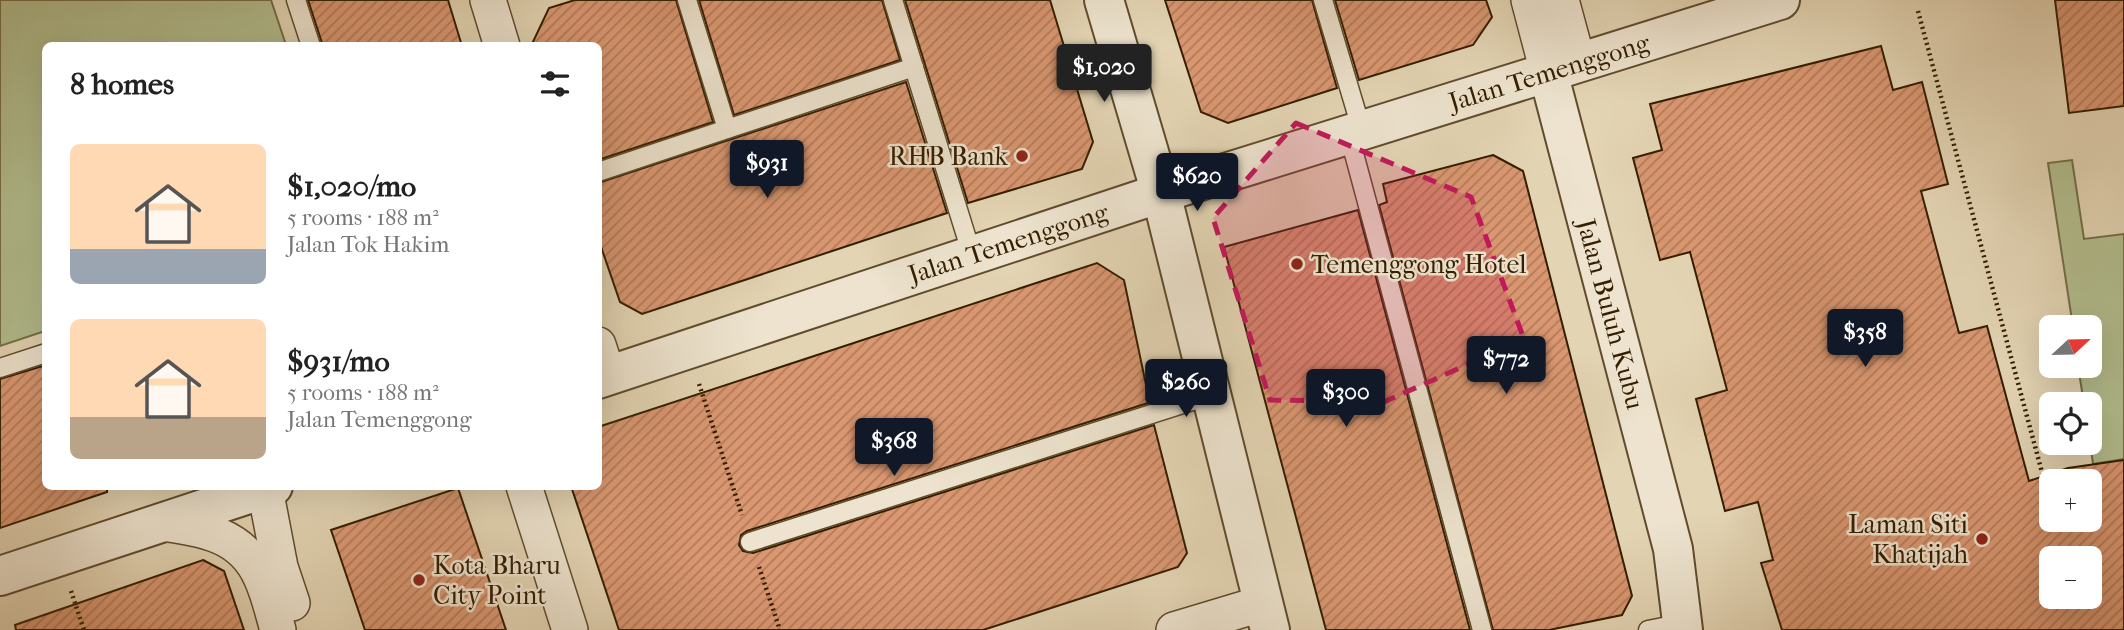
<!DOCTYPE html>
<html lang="en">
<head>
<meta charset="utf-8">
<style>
  body { margin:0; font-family:"IM FELL French Canon",serif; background:#f2f2f2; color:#222; height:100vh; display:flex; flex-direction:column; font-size:26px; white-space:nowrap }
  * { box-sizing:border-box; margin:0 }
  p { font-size:23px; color:#767676 }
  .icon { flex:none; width:38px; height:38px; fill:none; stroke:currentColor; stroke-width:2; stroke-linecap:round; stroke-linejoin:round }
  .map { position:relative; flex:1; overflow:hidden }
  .side { position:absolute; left:42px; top:42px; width:560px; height:448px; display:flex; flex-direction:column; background:#fff; border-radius:10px; box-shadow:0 7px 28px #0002 }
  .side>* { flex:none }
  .needle { width:46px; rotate:68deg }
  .buttons { position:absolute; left:2039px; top:315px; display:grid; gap:14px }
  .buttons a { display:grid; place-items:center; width:63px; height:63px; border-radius:10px; background:#fff; box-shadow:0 7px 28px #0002; font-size:35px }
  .price { position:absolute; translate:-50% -60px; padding:0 16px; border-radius:7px; background:#111827; color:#fff; font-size:23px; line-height:46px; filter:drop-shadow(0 2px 4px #0008) }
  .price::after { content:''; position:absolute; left:50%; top:42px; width:21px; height:16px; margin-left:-10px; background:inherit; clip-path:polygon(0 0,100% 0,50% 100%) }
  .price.current { background:#222; color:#fff }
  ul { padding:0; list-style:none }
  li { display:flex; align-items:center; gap:21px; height:175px; padding:0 28px }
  li span { display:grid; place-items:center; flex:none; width:196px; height:140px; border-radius:10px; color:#555 }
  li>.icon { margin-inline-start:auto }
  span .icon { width:84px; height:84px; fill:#fffc; stroke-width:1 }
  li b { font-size:30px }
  h2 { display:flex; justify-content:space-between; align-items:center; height:84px; padding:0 28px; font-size:30px }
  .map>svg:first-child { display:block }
  .grass { fill:#b2bd8e; stroke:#736e47; stroke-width:2 }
  .building { fill:url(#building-hatch); stroke:#341e00; stroke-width:2; fill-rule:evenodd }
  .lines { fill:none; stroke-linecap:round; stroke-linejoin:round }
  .service-casing { stroke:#604c2d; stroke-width:21 }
  .minor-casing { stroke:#604c2d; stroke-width:38 }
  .tertiary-casing { stroke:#604c2d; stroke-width:42 }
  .path { stroke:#341e00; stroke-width:4.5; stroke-dasharray:2 3.5; stroke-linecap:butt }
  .service { stroke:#ede3ce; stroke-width:18 }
  .minor { stroke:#ede3ce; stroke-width:35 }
  .tertiary { stroke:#ede3ce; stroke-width:38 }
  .marked { fill:#c2185b; fill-opacity:0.2; stroke:#c2185b; stroke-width:5; stroke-dasharray:14 9; stroke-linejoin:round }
  .poi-dot { fill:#8f2418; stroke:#ede3ce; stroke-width:2.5 }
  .labels { text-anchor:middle; stroke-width:5; stroke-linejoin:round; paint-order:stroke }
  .street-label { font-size:26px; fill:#341e00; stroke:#ede3ce }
  .poi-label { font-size:26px; fill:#341e00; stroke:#ede3ce; text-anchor:end }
</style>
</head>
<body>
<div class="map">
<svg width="2124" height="630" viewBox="0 0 2124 630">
  <defs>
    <pattern id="building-hatch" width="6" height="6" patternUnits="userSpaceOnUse" patternTransform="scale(1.75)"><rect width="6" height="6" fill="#da9771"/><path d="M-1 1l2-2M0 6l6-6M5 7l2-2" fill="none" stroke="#b27b5a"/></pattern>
  </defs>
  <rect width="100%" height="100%" fill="#e3d4b3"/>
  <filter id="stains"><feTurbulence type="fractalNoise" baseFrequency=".00286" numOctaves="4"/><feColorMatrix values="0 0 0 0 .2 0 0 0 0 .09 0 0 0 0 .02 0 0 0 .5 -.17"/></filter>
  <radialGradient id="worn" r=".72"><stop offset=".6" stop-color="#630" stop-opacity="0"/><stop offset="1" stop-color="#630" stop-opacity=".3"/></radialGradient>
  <g class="grass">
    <path d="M0,0H271L286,45L46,46L45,331L0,346Z"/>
    <path d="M2072,160L2084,239L2124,234V459L2093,464L2090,442V404H2084L2078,366H2090V327H2073L2048,163Z"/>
  </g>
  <g class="building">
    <path d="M308,0H448L462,46H323Z"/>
    <path d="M575,0H676L713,122L598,160V46H531L549,8Z"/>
    <path d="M699,0H882L900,60L734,115Z"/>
    <path d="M905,0H1050L1093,142L1082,169L968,203Z"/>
    <path d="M1165,0H1312L1337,88L1228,123L1201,112Z"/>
    <path d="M1335,0H1486L1492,17L1473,45L1359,80Z"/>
    <path d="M2055,0H2124V106L2069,113Z"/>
    <path d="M1881,46L1893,90L1922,82L1948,184L1921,191L1959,333L1987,326L2029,481L2068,468L2124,460V630H1782L1761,563L1773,560L1758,502L1725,511L1696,399L1727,390L1690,252L1660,260L1633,158L1662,150L1650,104ZM2051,481H2090V520H2051ZM2051,558H2090V597H2051Z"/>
    <path d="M906,82L947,213L642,314L620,302L598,238V183Z"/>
    <path d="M1493,155L1523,171L1632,596L1622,615L1549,630H1493L1379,205L1387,202L1383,184Z"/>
    <path d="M1358,210L1470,630H1326L1224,247Z"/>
    <path d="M1097,263L1124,280L1149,399L1147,400L1148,403L747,531L741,535L739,545L743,551L753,553L1154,425L1187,553L1178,567L983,630H619L571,486H598V427Z"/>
    <path d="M46,365V486H107V492L0,528V379Z"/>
    <path d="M458,488L506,630H365L331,530Z"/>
    <path d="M203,560L224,571L244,630H16L15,625Z"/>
  </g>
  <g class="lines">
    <defs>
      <g id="service">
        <path d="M296,0L311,46"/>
        <path d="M687,0L727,129"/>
        <path d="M893,0L972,255"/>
        <path d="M1323,0L1362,131"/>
        <path d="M1349,135L1482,630"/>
        <path d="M598,172L914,67"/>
        <path d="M0,368L46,353"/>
        <path d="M750,542L1211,395"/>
        <path d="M1648,630L1683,623"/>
      </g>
      <g id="minor">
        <path d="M488,0L502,46"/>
        <path d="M1529,0L1548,72"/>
        <path d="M1561,0L1578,63"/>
        <path d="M598,345L608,376"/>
        <path d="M524,486L570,630"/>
        <path d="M265,489L280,567L292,603"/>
        <path d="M161,523C203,529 242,534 261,577C269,594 273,613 278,630"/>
        <path d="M1174,630L1264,603"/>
      </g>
      <g id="tertiary">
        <path d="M1104,0L1161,193L1270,630"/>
        <path d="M1548,72L1673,549L1683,630"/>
        <path d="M598,379L1161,193L1780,0"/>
        <path d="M0,576L273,486"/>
      </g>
    </defs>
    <use href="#service" class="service-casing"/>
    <use href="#minor" class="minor-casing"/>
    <use href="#tertiary" class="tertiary-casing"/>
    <g class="path">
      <path d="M1918,11L2043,476"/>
      <path d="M699,384L742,515"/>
      <path d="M759,567L780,630"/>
      <path d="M71,591L84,630"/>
    </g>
    <use href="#service" class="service"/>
    <use href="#minor" class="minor"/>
    <use href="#tertiary" class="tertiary"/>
  </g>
  <path class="marked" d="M1296,123L1471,197L1524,339L1384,402L1270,400L1213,218Z"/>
  <g class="poi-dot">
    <circle cx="1022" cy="156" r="7"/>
    <circle cx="1297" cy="264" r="7"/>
    <circle cx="1982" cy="539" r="7"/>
    <circle cx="419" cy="580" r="7"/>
  </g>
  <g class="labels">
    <g class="street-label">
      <text transform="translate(1549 72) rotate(-17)" y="9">Jalan Temenggong</text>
      <text transform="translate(1008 243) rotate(-18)" y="9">Jalan Temenggong</text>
      <text transform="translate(1611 314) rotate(75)" y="9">Jalan Buluh Kubu</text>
    </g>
    <g class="poi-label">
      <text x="1008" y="165">RHB Bank</text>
      <text x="1311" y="273" text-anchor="start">Temenggong Hotel</text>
      <text x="1968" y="533">Laman Siti<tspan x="1968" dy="30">Khatijah</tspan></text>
      <text x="433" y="574" text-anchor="start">Kota Bharu<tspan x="433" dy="30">City Point</tspan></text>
    </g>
  </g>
  <rect width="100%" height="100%" filter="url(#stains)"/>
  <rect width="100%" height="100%" fill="url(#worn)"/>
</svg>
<div class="buttons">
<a><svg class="needle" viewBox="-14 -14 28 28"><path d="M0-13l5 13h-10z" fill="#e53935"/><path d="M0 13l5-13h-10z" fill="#767676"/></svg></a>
<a><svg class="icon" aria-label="locate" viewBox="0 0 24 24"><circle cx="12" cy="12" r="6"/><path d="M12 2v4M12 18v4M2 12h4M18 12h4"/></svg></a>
<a>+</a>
<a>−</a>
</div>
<b class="price current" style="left:1104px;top:104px">$1,020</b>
<b class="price" style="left:767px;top:200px">$931</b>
<b class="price" style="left:1197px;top:213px">$620</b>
<b class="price" style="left:1865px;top:369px">$358</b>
<b class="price" style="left:1506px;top:396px">$772</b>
<b class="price" style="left:1186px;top:419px">$260</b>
<b class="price" style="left:1346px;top:429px">$300</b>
<b class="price" style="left:894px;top:478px">$368</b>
<section class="side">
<h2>8 homes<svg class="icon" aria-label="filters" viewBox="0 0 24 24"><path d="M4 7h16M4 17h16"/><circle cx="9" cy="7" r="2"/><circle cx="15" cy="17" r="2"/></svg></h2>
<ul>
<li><span style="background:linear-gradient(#ffd9b3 75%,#9aa5b1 0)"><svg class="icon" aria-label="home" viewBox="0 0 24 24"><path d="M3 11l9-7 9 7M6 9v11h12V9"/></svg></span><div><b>$1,020/mo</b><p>5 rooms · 188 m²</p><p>Jalan Tok Hakim</p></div></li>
<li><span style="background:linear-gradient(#ffd9b3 70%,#b9a48a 0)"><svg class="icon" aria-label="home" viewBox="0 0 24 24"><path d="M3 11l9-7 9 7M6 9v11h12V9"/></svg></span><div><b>$931/mo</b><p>5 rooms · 188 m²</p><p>Jalan Temenggong</p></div></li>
</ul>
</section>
</div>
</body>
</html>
